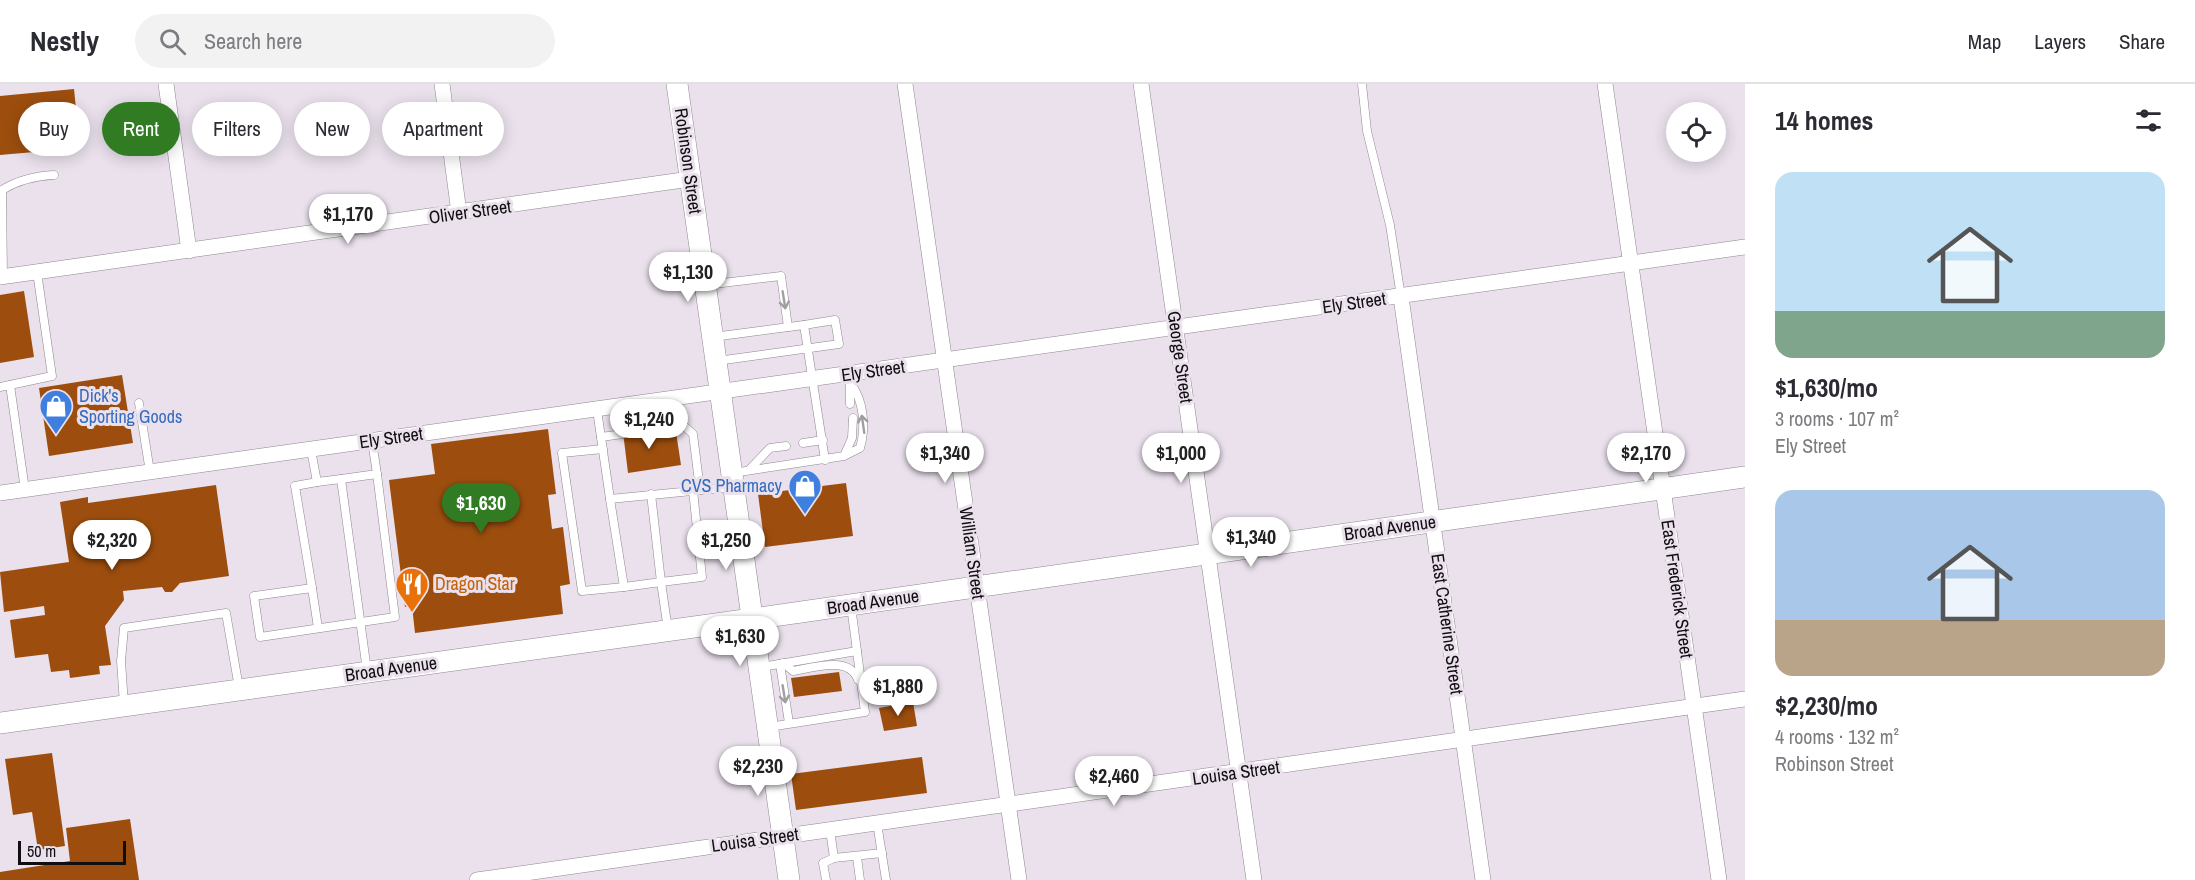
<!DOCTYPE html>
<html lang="en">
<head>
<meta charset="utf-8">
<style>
  body { margin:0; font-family:"Archivo Narrow",sans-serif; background:#f2f2f3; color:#2b2b33; height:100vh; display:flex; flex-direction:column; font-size:22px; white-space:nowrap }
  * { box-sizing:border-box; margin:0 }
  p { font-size:20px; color:#7c7c81 }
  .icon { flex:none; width:33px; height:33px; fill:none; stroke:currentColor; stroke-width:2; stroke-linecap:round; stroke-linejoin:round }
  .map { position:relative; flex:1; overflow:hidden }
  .sheet { display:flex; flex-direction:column; background:#fff; width:450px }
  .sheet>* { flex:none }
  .top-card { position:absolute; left:18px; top:18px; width:570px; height:54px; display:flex; gap:12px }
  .fabs { position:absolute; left:1666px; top:18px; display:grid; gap:12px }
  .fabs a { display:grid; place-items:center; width:60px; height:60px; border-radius:50%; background:#fff; box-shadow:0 3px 15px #0003; font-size:30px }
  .scale { position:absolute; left:18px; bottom:15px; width:108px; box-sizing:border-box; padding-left:6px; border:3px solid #110e12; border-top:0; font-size:16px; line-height:21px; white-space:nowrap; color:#110e12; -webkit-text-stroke:4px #eae1ec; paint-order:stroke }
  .price { position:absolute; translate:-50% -51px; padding:0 14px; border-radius:21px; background:#fff; color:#222; font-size:20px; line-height:39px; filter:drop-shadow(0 2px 3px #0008) }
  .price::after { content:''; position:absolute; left:50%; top:36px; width:18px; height:14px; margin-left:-9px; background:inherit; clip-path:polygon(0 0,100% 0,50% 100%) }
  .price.selected { background:#317c23; color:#fff }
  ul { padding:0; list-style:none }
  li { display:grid; align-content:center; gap:12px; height:318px; padding:0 30px }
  li span { display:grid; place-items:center; height:186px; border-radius:18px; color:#555 }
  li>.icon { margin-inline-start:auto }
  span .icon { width:108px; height:108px; fill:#fffc; stroke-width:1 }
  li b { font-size:26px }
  h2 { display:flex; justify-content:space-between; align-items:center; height:72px; padding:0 30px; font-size:26px }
  .tag { padding:0 21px; border-radius:27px; background:#fff; box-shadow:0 3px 15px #0003; font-size:21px; line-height:54px }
  .tag.selected { background:#317c23; color:#fff }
  header { display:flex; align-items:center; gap:36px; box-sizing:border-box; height:84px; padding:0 30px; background:#fff; border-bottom:2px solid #e1e1e2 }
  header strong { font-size:28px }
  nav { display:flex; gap:33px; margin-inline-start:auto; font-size:21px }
  .search { width:420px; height:54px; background:#f2f2f3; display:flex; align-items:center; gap:15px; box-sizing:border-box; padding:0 21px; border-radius:33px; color:#7c7c81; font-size:22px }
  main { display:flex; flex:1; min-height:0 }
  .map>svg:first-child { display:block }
  .building { fill:#9d4e0e }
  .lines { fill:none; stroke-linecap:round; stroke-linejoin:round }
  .lane-casing { stroke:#8f8690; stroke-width:9 }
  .street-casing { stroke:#8f8690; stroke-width:16 }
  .secondary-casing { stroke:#8f8690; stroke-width:22 }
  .lane { stroke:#fff; stroke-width:8 }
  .street { stroke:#fff; stroke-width:15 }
  .secondary { stroke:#fff; stroke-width:21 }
  .oneway { stroke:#a09fa0 }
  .labels { text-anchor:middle; stroke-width:6; stroke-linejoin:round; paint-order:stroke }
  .street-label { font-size:18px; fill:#110e12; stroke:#eae1ec }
  .shop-label { font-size:18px; fill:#366cbe; stroke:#eae1ec; text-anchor:start }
  .food-label { font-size:18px; fill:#c56008; stroke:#eae1ec; text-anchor:start }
</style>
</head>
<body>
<header>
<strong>Nestly</strong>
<div class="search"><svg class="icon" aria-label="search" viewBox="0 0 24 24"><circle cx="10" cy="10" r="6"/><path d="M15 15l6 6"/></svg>Search here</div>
<nav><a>Map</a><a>Layers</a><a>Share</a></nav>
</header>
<main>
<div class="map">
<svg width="1745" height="796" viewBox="0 0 1745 796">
  <rect width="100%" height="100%" fill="#eae1ec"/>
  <g class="building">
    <path d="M74,5L80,64L0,71V12Z"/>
    <path d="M24,207L34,273L0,279V211Z"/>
    <path d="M122,291L133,359L49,372L39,304Z"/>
    <path d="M638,337L640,353L676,348L681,381L628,389L622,340Z"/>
    <path d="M548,345L556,410L548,411L552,445L563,443L570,500L560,502L563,530L415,549L412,522L405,523L389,396L435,390L431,360Z"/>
    <path d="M846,399L853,452L765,463L758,410Z"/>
    <path d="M216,401L229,492L180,499L172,508H165L162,503L123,507L124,516L105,542L111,581L99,582L100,590L70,594L69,586L51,588L48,570L15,574L10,536L45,531L44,522L4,528L0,488L69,478L60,418L88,413V419Z"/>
    <path d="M839,588L842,607L794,613L791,594Z"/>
    <path d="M913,618L917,642L884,647L879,624Z"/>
    <path d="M52,669L65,762L38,766L32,728L13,731L5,675Z"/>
    <path d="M922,673L927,709L796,726L791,690Z"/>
    <path d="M130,735L139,796H0V788L70,777L66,744Z"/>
  </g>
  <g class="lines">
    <defs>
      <g id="lane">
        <path d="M1362,0L1367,47L1390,141L1401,213"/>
        <path d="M3,193L2,106C18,96 35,92 54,91"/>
        <path d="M706,201L781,192L788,243"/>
        <path d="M713,253L804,241L825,376"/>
        <path d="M717,277L839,260L835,236L804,241"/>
        <path d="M850,298V320"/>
        <path d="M10,301L52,292L37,188"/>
        <path d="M0,303L10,301L25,406"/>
        <path d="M139,319L150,388"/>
        <path d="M597,326L610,415L733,403"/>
        <path d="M640,347L684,342L693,350L700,406"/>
        <path d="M601,353L623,350"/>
        <path d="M803,359L823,356"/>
        <path d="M603,365L562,369L582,507L624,503"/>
        <path d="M311,366L317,398L295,402L312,504"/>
        <path d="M844,372L860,364C866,344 864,317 851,300"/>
        <path d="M749,386L770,364L786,362"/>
        <path d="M733,389L844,372L852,354L853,334"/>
        <path d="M317,398L341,395"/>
        <path d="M651,410L661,498L702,493L693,406"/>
        <path d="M610,415L624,503L661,498L668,546"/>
        <path d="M318,544L312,504L254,512L260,553L395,533L377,390"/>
        <path d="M783,579L793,587C812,584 850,571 858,596"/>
        <path d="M780,580L789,639"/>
        <path d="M761,583L857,567"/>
        <path d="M367,587L341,395L377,390L372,357"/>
        <path d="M124,620L121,577L124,544L226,529L239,604"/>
        <path d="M769,643L865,628L851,522"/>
        <path d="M877,739L886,796"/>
        <path d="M830,746L834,774"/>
        <path d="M857,773L860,796"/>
        <path d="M826,796L823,779L834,774L882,769"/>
      </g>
      <g id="street">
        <path d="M166,0L189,167"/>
        <path d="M442,0L459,129"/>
        <path d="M905,0L1019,796"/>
        <path d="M1141,0L1254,796"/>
        <path d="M1605,0L1719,796"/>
        <path d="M0,193L690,95"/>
        <path d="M1401,213L1483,796"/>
        <path d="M0,409L1745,163"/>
        <path d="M477,796L1745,615"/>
      </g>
      <g id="secondary">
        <path d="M677,0L789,796"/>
        <path d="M0,639L752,535L1745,393"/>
      </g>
    </defs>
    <use href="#lane" class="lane-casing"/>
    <use href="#street" class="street-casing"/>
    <use href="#secondary" class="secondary-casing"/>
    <use href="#lane" class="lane"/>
    <use href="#street" class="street"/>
    <use href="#secondary" class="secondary"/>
  </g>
  <defs><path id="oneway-shaft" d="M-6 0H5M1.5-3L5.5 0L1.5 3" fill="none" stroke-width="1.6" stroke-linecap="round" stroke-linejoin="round" transform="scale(1.5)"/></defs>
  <g class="oneway">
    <use href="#oneway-shaft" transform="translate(784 216) rotate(81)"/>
    <use href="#oneway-shaft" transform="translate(863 340) rotate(-98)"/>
    <use href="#oneway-shaft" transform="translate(784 610) rotate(81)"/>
  </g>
  <defs>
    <symbol id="shop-pin" viewBox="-11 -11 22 30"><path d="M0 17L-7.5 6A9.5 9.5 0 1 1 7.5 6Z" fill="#3f7fe0" stroke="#eae1ec"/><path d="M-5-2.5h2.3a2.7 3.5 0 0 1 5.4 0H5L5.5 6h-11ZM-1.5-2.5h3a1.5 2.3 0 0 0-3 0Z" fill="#fff"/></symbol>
    <symbol id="restaurant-pin" viewBox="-11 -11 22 30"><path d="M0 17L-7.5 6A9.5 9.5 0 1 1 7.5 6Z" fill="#e8710a" stroke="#eae1ec"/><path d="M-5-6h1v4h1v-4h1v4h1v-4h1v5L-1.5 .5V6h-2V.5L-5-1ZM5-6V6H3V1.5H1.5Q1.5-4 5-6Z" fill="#fff"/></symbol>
  </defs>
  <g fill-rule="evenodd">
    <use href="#shop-pin" x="37" y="303" width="38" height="52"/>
    <use href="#shop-pin" x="786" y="383" width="38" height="52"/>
    <use href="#restaurant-pin" x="393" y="481" width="38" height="52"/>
  </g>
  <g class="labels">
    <g class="street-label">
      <text transform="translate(688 77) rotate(82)" y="6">Robinson Street</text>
      <text transform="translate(470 128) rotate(-8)" y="6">Oliver Street</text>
      <text transform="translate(1354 219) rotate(-8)" y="6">Ely Street</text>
      <text transform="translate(1180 273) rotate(82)" y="6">George Street</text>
      <text transform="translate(873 287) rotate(-8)" y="6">Ely Street</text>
      <text transform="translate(391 354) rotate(-8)" y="6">Ely Street</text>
      <text transform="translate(1390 444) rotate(-8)" y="6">Broad Avenue</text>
      <text transform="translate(972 469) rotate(82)" y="6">William Street</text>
      <text transform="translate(1677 505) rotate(82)" y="6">East Frederick Street</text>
      <text transform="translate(873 518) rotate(-8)" y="6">Broad Avenue</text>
      <text transform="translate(1447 540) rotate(82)" y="6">East Catherine Street</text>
      <text transform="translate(391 585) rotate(-8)" y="6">Broad Avenue</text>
      <text transform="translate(1236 689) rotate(-8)" y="6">Louisa Street</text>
      <text transform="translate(755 756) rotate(-8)" y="6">Louisa Street</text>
    </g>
    <g class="shop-label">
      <text x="79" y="318">Dick's<tspan x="79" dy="21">Sporting Goods</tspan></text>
      <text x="782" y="408" text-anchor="end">CVS Pharmacy</text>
    </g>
    <g class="food-label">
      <text x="435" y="506">Dragon Star</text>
    </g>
  </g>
</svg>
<div class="fabs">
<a><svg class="icon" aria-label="locate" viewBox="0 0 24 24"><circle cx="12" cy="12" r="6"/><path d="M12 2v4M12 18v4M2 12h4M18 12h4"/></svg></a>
</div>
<div class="scale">50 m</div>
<b class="price" style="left:348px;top:161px">$1,170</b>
<b class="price" style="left:688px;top:219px">$1,130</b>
<b class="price" style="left:649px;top:366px">$1,240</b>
<b class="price" style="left:945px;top:400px">$1,340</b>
<b class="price" style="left:1181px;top:400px">$1,000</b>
<b class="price" style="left:1646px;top:400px">$2,170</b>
<b class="price selected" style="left:481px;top:450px">$1,630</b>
<b class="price" style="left:1251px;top:484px">$1,340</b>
<b class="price" style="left:112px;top:487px">$2,320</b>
<b class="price" style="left:726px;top:487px">$1,250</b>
<b class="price" style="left:740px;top:583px">$1,630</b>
<b class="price" style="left:898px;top:633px">$1,880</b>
<b class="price" style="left:758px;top:713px">$2,230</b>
<b class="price" style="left:1114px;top:723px">$2,460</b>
<div class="top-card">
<a class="tag">Buy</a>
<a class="tag selected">Rent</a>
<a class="tag">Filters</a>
<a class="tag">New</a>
<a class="tag">Apartment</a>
</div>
</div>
<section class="sheet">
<h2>14 homes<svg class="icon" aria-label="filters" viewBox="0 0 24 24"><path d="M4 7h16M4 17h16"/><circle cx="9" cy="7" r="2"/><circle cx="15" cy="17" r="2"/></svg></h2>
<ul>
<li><span style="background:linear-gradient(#bfe0f5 75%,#7fa58c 0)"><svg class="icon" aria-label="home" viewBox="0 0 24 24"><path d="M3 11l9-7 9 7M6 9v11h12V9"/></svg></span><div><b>$1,630/mo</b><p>3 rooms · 107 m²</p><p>Ely Street</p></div></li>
<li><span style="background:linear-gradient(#a9c7e8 70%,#b9a48a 0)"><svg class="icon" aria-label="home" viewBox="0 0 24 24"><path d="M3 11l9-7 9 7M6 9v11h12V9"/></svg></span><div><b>$2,230/mo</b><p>4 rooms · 132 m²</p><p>Robinson Street</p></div></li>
</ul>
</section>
</main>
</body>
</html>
